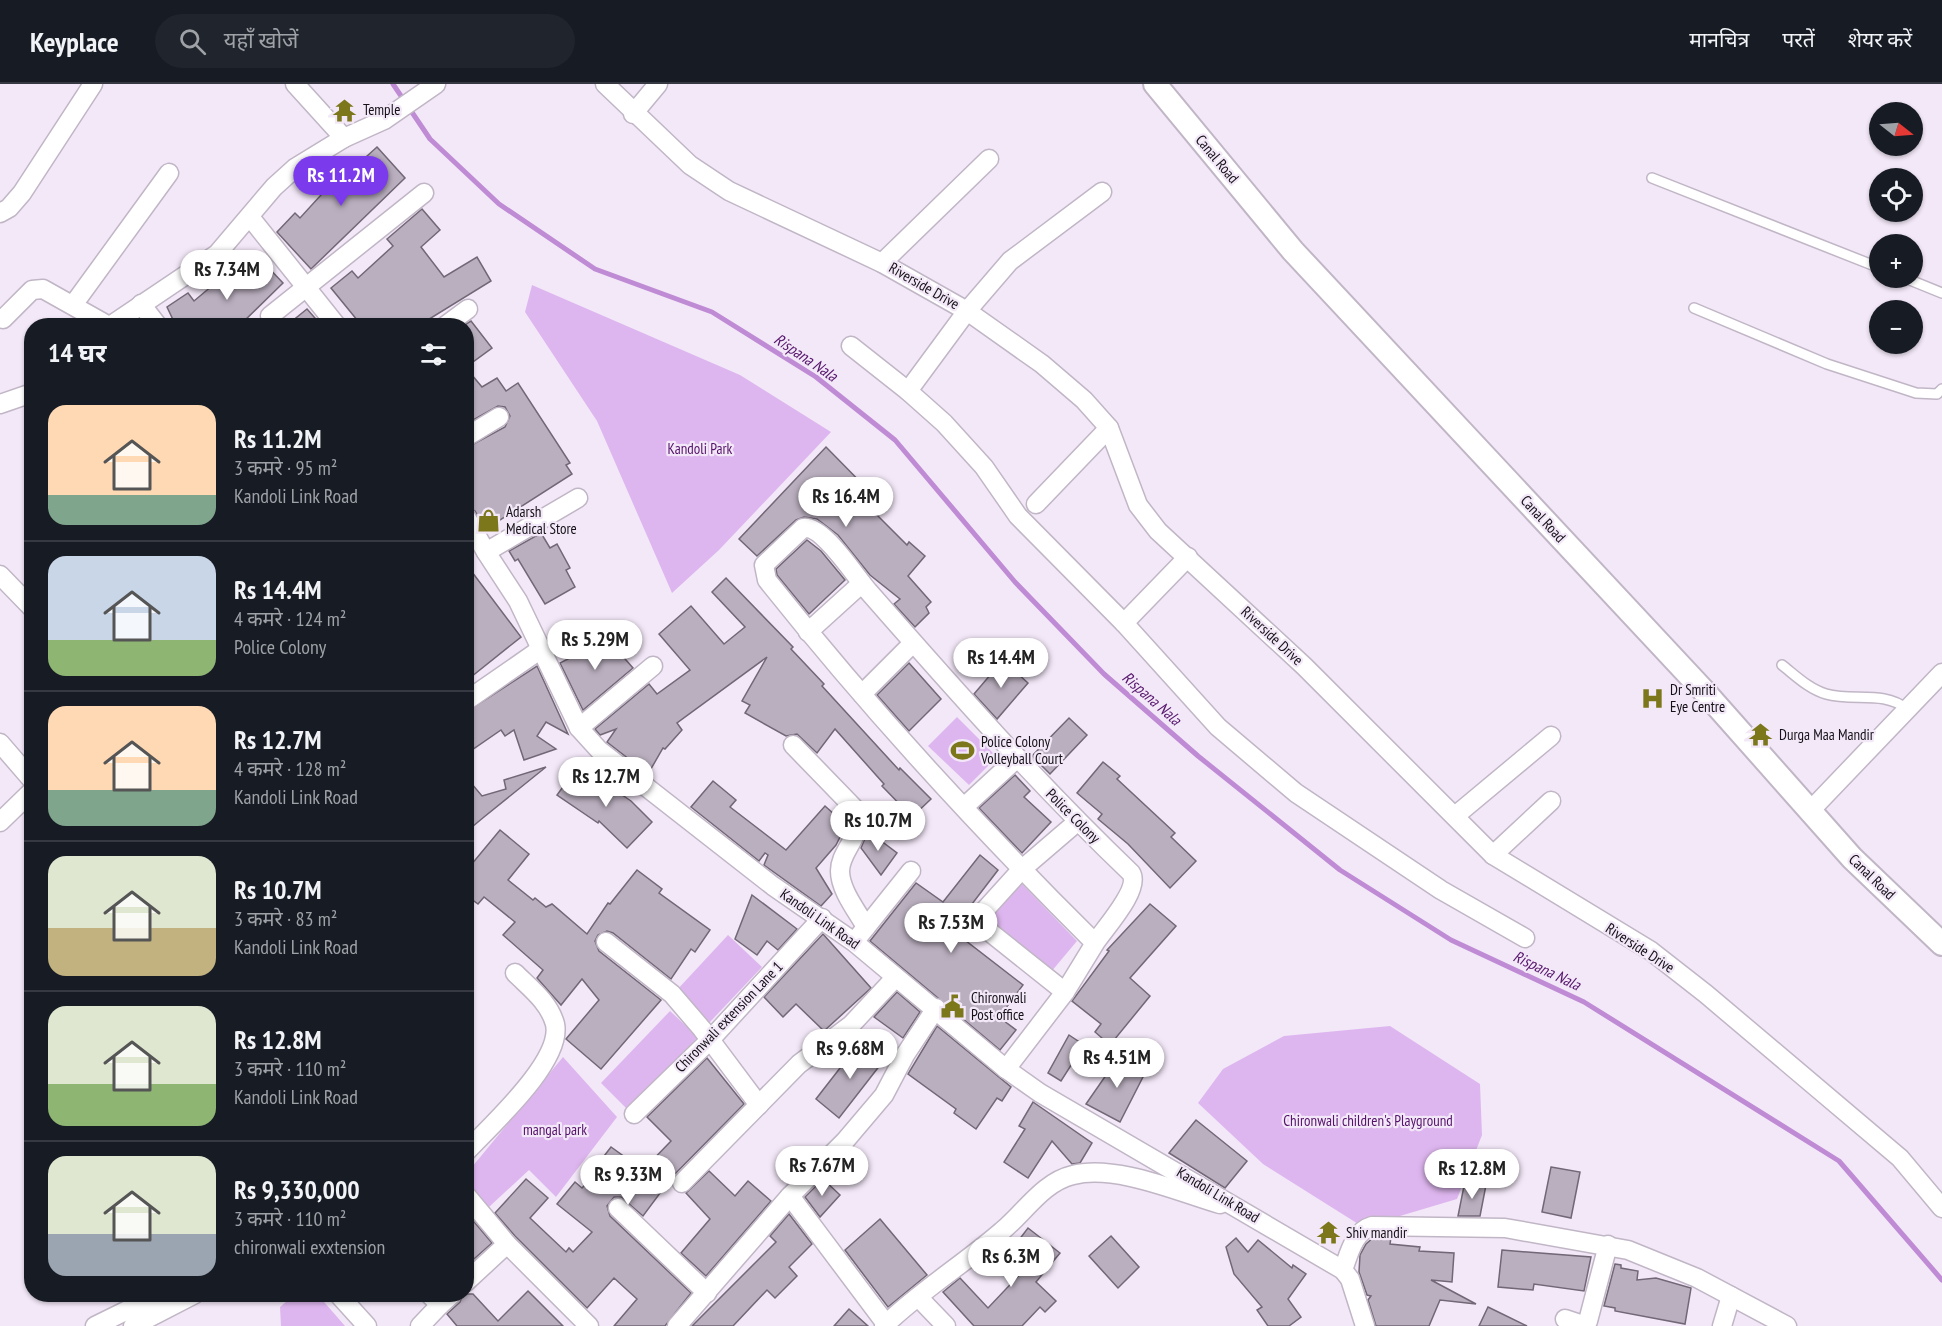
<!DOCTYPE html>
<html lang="hi">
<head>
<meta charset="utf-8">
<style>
  body { margin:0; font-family:"PT Sans Narrow","Noto Sans Devanagari",sans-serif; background:#20242c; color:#f1f3f6; height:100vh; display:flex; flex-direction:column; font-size:22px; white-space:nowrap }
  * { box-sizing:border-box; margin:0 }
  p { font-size:20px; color:#9ea1a6 }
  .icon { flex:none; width:33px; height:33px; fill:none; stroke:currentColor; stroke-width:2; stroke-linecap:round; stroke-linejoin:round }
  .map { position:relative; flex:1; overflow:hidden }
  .side { position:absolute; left:24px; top:234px; width:450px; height:984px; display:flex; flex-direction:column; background:#171b24; border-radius:24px; box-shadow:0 2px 4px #0004 }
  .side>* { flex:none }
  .needle { width:39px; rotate:107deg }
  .controls { position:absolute; left:1869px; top:18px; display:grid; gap:12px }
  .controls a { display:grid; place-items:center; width:54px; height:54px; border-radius:50%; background:#171b24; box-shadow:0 2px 4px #0004; font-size:30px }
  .price { position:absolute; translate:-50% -51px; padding:0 14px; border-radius:21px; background:#fff; color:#222; font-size:20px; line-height:39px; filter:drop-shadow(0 2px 3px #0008) }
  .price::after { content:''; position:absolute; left:50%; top:36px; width:18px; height:14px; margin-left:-9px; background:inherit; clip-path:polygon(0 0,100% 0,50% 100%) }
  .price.current { background:#7c3aed; color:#fff }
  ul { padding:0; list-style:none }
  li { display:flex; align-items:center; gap:18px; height:150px; padding:0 24px }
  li+li { border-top:2px solid #363941 }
  li span { display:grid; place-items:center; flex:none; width:168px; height:120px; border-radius:18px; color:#555 }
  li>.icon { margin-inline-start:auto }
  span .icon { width:72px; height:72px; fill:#fffc; stroke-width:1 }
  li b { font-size:26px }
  h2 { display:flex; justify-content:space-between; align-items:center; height:72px; padding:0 24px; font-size:26px }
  header { display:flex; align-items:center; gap:36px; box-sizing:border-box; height:84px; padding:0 30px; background:#171b24; border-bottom:2px solid #363941 }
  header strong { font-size:28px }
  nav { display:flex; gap:33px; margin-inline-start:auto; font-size:21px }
  .search { width:420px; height:54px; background:#20242c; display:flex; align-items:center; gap:15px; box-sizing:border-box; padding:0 21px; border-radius:33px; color:#9ea1a6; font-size:22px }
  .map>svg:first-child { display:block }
  .green { fill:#deb6ef }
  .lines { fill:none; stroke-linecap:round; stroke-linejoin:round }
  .stream { stroke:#bf8bd4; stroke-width:5 }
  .building { fill:#baafbf; stroke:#716775; stroke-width:1.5 }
  .service-casing { stroke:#c1b6c6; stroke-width:12 }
  .minor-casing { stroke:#c1b6c6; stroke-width:21 }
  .tertiary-casing { stroke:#c1b6c6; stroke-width:26 }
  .service { stroke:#fff; stroke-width:9 }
  .minor { stroke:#fff; stroke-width:18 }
  .tertiary { stroke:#fff; stroke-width:22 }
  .labels { text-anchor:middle; stroke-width:4.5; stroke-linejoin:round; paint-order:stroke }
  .poi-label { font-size:15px; fill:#151117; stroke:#f3e8f8; text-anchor:start }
  .street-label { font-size:15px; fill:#151117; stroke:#f3e8f8 }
  .park-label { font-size:15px; fill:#54126a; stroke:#f3e8f8 }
  .water-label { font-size:16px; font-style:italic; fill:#58176e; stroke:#f3e8f8 }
</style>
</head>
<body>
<header>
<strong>Keyplace</strong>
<div class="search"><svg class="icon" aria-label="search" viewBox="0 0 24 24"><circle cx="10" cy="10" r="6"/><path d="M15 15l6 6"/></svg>यहाँ खोजें</div>
<nav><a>मानचित्र</a><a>परतें</a><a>शेयर करें</a></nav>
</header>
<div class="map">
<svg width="1942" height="1242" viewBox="0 0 1942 1242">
  <rect width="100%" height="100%" fill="#f3e8f8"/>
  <g class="green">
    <path d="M532,201L740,291L831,348L719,466L672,509L597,337L525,228Z"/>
    <path d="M957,633L997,673L969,701L928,662Z"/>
    <path d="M1021,799L1077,857L1051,888L987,839Z"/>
    <path d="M728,851L762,883L709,939L676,907Z"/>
    <path d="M670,927L698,953L628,1026L601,999Z"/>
    <path d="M1390,942L1480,1000L1482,1051L1457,1115L1363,1143L1263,1080L1198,1019L1223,985L1284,952Z"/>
    <path d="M563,973L617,1033L556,1113L529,1086L489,1123L467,1099V1089Z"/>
    <path d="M294,1211H318L345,1242H281L280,1223Z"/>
  </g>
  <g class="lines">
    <path class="stream" d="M393,0L430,55L499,120L595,185L712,228L816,293L895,356L1015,498L1104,590L1198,672L1340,786L1451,856L1584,918L1839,1077L1942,1196"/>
  </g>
  <g class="building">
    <path d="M377,63L405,94L311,185L277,148L295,129L300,134L332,99L330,96L352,76L357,81Z"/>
    <path d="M422,125L440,146L421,163L444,193L477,173L491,197L418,242H362L331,204L352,187L358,194L393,162L387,155Z"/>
    <path d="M262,177L283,199L239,242H176L167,223L188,209L194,217L219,196L229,209Z"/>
    <path d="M307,225L322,242H286Z"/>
    <path d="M471,237L492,264L466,283V240Z"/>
    <path d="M466,284L482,303L497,294L506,307L518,299L570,379L566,381L572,390L486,445L475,427L466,422V364L505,343L510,332L505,323L498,322L466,340Z"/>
    <path d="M826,363L882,420L874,428L907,461L909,458L925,472L908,492L931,518L926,523L929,529L915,543L894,520L900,515L870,491L838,451L817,435L804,433L796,436L757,472L739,455Z"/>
    <path d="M541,449L550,464L557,460L570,484L566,486L575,503L545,520L518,475L515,477L509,467Z"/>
    <path d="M807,456L821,467L845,496L809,530L777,491L776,485Z"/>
    <path d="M466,480L521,553L466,597Z"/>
    <path d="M726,494L793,563L791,565L824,600L822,602L899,686L900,684L931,715L912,733L882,702L884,700L835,645L817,669L797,650L786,652L745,629L750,621L742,617L767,573L677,639L682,646L665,665L663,664L648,690L607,658L616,645L600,651L595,645L649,600L657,610L690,586L659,550L691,522L724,560L745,543L712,508Z"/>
    <path d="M604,551L633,584L583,626L560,579L587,565Z"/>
    <path d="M1003,576L1028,599L997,635L974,610Z"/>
    <path d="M909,579L941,615L909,647L877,611Z"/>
    <path d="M537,582L568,650L546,638L537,652L556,665L524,676L514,646L505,652L501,646L466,670V628Z"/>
    <path d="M1069,634L1087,651L1050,690L1032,672Z"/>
    <path d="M1103,678L1120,692L1117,695L1175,749L1171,753L1196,777L1170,804L1128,760L1098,735L1102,730L1077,709Z"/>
    <path d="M546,683L484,733L466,748V693L482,712L506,705L504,696Z"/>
    <path d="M587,687L631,717L652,738L627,764L599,737L598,739L557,711L568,696L577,702Z"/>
    <path d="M1015,691L1030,707L1024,713L1051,738L1022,769L979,724Z"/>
    <path d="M713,697L736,716L730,723L786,766L825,722L846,741L836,761L816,784L832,810L821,822L764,781L768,771L765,769L759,777L691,723Z"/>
    <path d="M500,746L529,770L508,796L533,816L535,814L546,823L552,820L587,850L608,819L610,820L637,786L662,805L659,809L710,846L695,868L691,865L671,895L613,849L607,847L598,851L595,857L599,867L661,916L601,985L566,955L599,916L582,895L561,921L537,894L543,886L503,851L515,838L484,813L478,820L466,811V787Z"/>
    <path d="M868,747L897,769L881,791L861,764Z"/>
    <path d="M980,771L998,786L952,846L1023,901L999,933L1016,946L1000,966L870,857L916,799L943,818Z"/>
    <path d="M752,811L797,845L778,866L767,857L757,871L735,855Z"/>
    <path d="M1150,820L1176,842L1130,894L1150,912L1110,961L1095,948L1101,940L1072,917L1109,867L1107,866Z"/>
    <path d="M823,850L871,904L824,947L796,920L783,933L764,913Z"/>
    <path d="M897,908L920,928L903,954L874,933Z"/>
    <path d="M937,942L1011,1003L1002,1017L997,1014L976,1045L954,1029L956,1025L908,990Z"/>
    <path d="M1069,951L1084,961L1061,997L1048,989Z"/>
    <path d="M861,957L884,976L839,1034L816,1015Z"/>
    <path d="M1120,971L1146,987L1120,1038L1086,1020Z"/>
    <path d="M707,974L744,1020L672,1093L643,1132L621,1113H614L607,1122L610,1132L691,1209L665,1242H614L637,1215L614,1194L587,1224L515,1152L495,1129L526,1095L548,1114L530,1134L566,1168L569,1164L573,1168L592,1148L557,1120L575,1098L582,1104L602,1082L601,1076L611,1063L643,1086L671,1057L647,1033Z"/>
    <path d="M1033,1018L1092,1059L1080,1079L1072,1080L1052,1057L1028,1094L1004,1078L1025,1045L1019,1042Z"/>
    <path d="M1196,1036L1247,1077L1225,1104L1169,1069Z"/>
    <path d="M1551,1083L1580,1088L1571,1134L1542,1128Z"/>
    <path d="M709,1087L735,1112L748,1097L771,1117L706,1192L681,1169L710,1135L686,1109Z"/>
    <path d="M823,1095L840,1111L820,1133L805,1113Z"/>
    <path d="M1465,1097L1486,1101L1480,1132H1458Z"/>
    <path d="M789,1130L812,1160L789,1183L797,1192L775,1214L767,1206L733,1242H692L776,1158L770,1152Z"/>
    <path d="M470,1133L492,1159L466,1182V1136Z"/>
    <path d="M880,1135L927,1191L888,1223L845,1166Z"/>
    <path d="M1028,1144L1060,1169L1036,1198L1056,1217L1045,1228L1040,1223L1022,1242H974L943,1208L960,1194L988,1224L1022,1188L1005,1174Z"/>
    <path d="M1111,1152L1139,1183L1118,1204L1089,1172Z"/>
    <path d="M1374,1153L1391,1154L1390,1160L1420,1163L1419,1167L1454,1169L1452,1198L1431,1196L1476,1220L1440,1216L1429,1242H1376L1368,1216L1371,1212L1367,1211L1359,1188L1360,1171L1366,1160Z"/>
    <path d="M1236,1154L1248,1168L1258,1156L1292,1184L1293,1181L1306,1190L1288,1215L1301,1233L1289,1242H1268L1257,1226L1262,1223L1234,1190L1226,1163Z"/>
    <path d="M1502,1166L1591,1173L1584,1207L1534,1200L1533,1206L1498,1203Z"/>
    <path d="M1615,1180L1621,1181V1184L1638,1187L1637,1196L1656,1194L1691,1204L1685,1240L1615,1227V1224L1604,1222Z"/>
    <path d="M528,1207L563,1242H457L447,1230L460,1218L463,1210H473L498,1237Z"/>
    <path d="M1488,1223L1527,1242H1479Z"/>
    <path d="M849,1225L868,1242H834Z"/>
  </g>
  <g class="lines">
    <defs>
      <g id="service">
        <path d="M1652,94L1880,184"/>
        <path d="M1905,194L1942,209"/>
        <path d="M1694,224L1827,280L1916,309L1937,310L1942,305"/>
        <path d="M1782,581C1796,592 1809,605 1826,610C1854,618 1883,606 1907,625"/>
      </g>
      <g id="minor">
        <path d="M295,0L344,54"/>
        <path d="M605,0L690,81L729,107L882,179L967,227L1042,280L1084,316L1109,344L1138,421L1158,447L1304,582L1493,771L1651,867L1706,910L1900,1074L1942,1124"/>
        <path d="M633,30L658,0"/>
        <path d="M0,129L9,124L22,109L93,0"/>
        <path d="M250,133L337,242"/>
        <path d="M882,179L989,75"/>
        <path d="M141,220L158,242"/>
        <path d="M73,221L169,89"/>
        <path d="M270,232L424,109"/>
        <path d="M3,235L32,206L43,205L109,242"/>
        <path d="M110,242L217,170L274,103L295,84L344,54L384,36L436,0"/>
        <path d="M445,242L468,225"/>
        <path d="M851,262L908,307L967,227L1010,177L1102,108"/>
        <path d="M908,307L944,339L984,383L1018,432L1124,539L1218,643L1296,709L1441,806L1525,854"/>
        <path d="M0,320L32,309"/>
        <path d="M466,353L499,333"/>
        <path d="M1036,420L1109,344"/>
        <path d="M466,433L486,468L518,517L579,644L599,666L773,802L854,858L1006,985L1040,1009L1343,1186L1350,1195L1365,1242"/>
        <path d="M486,468L578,414"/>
        <path d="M0,491L32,524"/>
        <path d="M1124,539L1188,473"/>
        <path d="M808,548L861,500"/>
        <path d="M862,610L913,559"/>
        <path d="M466,617L541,565"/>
        <path d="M579,644L653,582"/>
        <path d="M0,659L32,696"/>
        <path d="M793,661L859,729C860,756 840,767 840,787C840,806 857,827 866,843"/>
        <path d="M964,723L1016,675"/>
        <path d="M1809,728L1942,589"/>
        <path d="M1455,732L1551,652"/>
        <path d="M0,738L32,707"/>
        <path d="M1493,771L1551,717"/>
        <path d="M859,852L911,787"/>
        <path d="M606,858L672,910L702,945L759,1021"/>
        <path d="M1065,908L986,845L981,835L983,828L1021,786L1077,738"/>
        <path d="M1006,985L1065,908L1095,859C979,744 868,623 767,496L764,481L803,444C823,440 856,494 869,508C954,605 1038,700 1131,789C1141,805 1105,844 1095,859"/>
        <path d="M634,1030L710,956L822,834"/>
        <path d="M466,1068C490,1042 563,977 555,940C549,918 530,904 515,889"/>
        <path d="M682,1099L799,980L851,941L895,894"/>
        <path d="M466,1111L507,1160L589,1242"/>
        <path d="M790,1112L886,1240"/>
        <path d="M618,1124L707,1209"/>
        <path d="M1343,1186C1349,1170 1354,1147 1372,1142L1505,1144L1628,1166L1697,1194L1787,1242"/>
        <path d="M466,1198L507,1160"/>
        <path d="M338,1210L367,1242"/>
        <path d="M429,1210L440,1221L452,1210"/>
        <path d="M918,1213L946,1242"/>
        <path d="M1565,1235L1583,1241L1588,1237L1608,1161"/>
        <path d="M95,1242L160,1210"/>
        <path d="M133,1242L195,1210"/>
        <path d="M420,1242L440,1221"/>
        <path d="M677,1242L790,1112L845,1057L884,1011L905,971L936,924"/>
        <path d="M884,1242C920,1207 964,1180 1002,1147C1025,1128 1043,1098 1073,1091C1115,1080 1179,1108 1220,1120"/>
        <path d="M1722,1242L1731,1212"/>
      </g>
      <path id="tertiary" d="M1155,0L1293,167L1703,606L1852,774L1942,860"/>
    </defs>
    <use href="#service" class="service-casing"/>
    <use href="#minor" class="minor-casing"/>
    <use href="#tertiary" class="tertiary-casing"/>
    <use href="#service" class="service"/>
    <use href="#minor" class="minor"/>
    <use href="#tertiary" class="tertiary"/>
  </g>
  <defs>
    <symbol id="temple-bare" viewBox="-9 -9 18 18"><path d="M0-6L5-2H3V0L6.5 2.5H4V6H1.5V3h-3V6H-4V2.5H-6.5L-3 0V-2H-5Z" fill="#7d771c" stroke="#f3e8f8" stroke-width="2.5" paint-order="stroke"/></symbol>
    <symbol id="shop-bare" viewBox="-9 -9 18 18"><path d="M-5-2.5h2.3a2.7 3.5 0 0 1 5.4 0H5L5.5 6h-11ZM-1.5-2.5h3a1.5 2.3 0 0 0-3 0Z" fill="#7d771c" stroke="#f3e8f8" stroke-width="2.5" paint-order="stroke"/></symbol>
    <symbol id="hospital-bare" viewBox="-9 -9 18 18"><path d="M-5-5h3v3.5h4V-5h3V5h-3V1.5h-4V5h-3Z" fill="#7d771c" stroke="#f3e8f8" stroke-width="2.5" paint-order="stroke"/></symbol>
    <symbol id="stadium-bare" viewBox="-9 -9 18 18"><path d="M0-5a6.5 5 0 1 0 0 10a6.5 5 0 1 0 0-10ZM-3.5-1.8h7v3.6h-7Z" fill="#7d771c" stroke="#f3e8f8" stroke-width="2.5" paint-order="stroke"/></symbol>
    <symbol id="civic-bare" viewBox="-9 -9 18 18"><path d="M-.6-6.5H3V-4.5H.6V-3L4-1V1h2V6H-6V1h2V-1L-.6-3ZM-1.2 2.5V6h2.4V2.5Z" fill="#7d771c" stroke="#f3e8f8" stroke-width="2.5" paint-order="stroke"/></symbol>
  </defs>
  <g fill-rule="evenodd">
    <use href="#temple-bare" x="328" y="10" width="33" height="33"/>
    <use href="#shop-bare" x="472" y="420" width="33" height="33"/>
    <use href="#hospital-bare" x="1636" y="598" width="33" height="33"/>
    <use href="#temple-bare" x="1744" y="634" width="33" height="33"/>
    <use href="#stadium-bare" x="946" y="650" width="33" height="33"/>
    <use href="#civic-bare" x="936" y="906" width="33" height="33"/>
    <use href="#temple-bare" x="1312" y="1132" width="33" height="33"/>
  </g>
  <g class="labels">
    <g class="poi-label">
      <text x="363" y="31">Temple</text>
      <text x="506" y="433">Adarsh<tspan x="506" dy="17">Medical Store</tspan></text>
      <text x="1670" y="611">Dr Smriti<tspan x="1670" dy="17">Eye Centre</tspan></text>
      <text x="1779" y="656">Durga Maa Mandir</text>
      <text x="981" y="663">Police Colony<tspan x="981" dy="17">Volleyball Court</tspan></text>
      <text x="971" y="919">Chironwali<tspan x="971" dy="17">Post office</tspan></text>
      <text x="1346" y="1154">Shiv mandir</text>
    </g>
    <g class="street-label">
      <text transform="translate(1217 75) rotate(50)" y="5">Canal Road</text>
      <text transform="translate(924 202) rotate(30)" y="5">Riverside Drive</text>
      <text transform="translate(1543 435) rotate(47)" y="5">Canal Road</text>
      <text transform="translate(1272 552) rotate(43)" y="5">Riverside Drive</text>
      <text transform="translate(1073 732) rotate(45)" y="5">Police Colony</text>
      <text transform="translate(1872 793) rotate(44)" y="5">Canal Road</text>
      <text transform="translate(820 835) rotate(35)" y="5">Kandoli Link Road</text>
      <text transform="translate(1640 864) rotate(33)" y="5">Riverside Drive</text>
      <text transform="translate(729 933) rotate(-46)" y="5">Chironwali extension Lane 1</text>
      <text transform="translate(1218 1111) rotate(31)" y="5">Kandoli Link Road</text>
    </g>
    <g class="park-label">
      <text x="700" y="370">Kandoli Park</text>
      <text x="1368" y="1042">Chironwali children's Playground</text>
      <text x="555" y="1051">mangal park</text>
    </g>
    <g class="water-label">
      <text transform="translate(806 273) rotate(34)" y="6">Rispana Nala</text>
      <text transform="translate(1152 614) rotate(41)" y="6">Rispana Nala</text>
      <text transform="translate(1547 886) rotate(25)" y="6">Rispana Nala</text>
    </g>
  </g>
</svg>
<div class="controls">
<a><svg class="needle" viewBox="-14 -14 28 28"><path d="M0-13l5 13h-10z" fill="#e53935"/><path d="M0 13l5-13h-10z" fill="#9ea1a6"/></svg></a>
<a><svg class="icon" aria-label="locate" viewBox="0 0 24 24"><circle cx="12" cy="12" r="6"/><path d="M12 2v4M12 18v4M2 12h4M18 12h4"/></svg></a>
<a>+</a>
<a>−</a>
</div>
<b class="price current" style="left:341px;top:123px">Rs 11.2M</b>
<b class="price" style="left:227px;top:217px">Rs 7.34M</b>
<b class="price" style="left:846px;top:444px">Rs 16.4M</b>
<b class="price" style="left:595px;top:587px">Rs 5.29M</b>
<b class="price" style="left:1001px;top:605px">Rs 14.4M</b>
<b class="price" style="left:606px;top:724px">Rs 12.7M</b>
<b class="price" style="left:878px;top:768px">Rs 10.7M</b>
<b class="price" style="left:951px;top:870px">Rs 7.53M</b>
<b class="price" style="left:850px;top:996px">Rs 9.68M</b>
<b class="price" style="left:1117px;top:1005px">Rs 4.51M</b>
<b class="price" style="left:822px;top:1113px">Rs 7.67M</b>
<b class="price" style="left:1472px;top:1116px">Rs 12.8M</b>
<b class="price" style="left:628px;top:1122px">Rs 9.33M</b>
<b class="price" style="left:1011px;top:1204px">Rs 6.3M</b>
<section class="side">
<h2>14 घर<svg class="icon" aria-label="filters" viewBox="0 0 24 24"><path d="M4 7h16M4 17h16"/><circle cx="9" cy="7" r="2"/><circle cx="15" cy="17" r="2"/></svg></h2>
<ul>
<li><span style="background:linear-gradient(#ffd9b3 75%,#7fa58c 0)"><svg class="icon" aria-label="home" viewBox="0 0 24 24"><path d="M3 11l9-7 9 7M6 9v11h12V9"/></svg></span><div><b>Rs 11.2M</b><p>3 कमरे · 95 m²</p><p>Kandoli Link Road</p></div></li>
<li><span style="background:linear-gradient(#c9d6e8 70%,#8fb573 0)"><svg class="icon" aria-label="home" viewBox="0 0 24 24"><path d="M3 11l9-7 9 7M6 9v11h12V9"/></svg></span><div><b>Rs 14.4M</b><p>4 कमरे · 124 m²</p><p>Police Colony</p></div></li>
<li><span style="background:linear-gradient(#ffd9b3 70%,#7fa58c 0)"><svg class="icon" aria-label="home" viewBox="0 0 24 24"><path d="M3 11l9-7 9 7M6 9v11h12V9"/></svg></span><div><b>Rs 12.7M</b><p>4 कमरे · 128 m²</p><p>Kandoli Link Road</p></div></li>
<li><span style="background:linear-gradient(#dfe7d0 60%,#c2b280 0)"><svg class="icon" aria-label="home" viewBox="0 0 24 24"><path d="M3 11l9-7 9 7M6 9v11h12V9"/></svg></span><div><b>Rs 10.7M</b><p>3 कमरे · 83 m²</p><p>Kandoli Link Road</p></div></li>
<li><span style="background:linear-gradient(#dfe7d0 65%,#8fb573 0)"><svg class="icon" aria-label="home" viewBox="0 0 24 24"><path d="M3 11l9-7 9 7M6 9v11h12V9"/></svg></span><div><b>Rs 12.8M</b><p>3 कमरे · 110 m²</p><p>Kandoli Link Road</p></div></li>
<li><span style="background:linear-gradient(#dfe7d0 65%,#9aa5b1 0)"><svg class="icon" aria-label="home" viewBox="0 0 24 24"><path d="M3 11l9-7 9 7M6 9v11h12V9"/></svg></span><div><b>Rs 9,330,000</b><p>3 कमरे · 110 m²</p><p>chironwali exxtension</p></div></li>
</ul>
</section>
</div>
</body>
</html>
